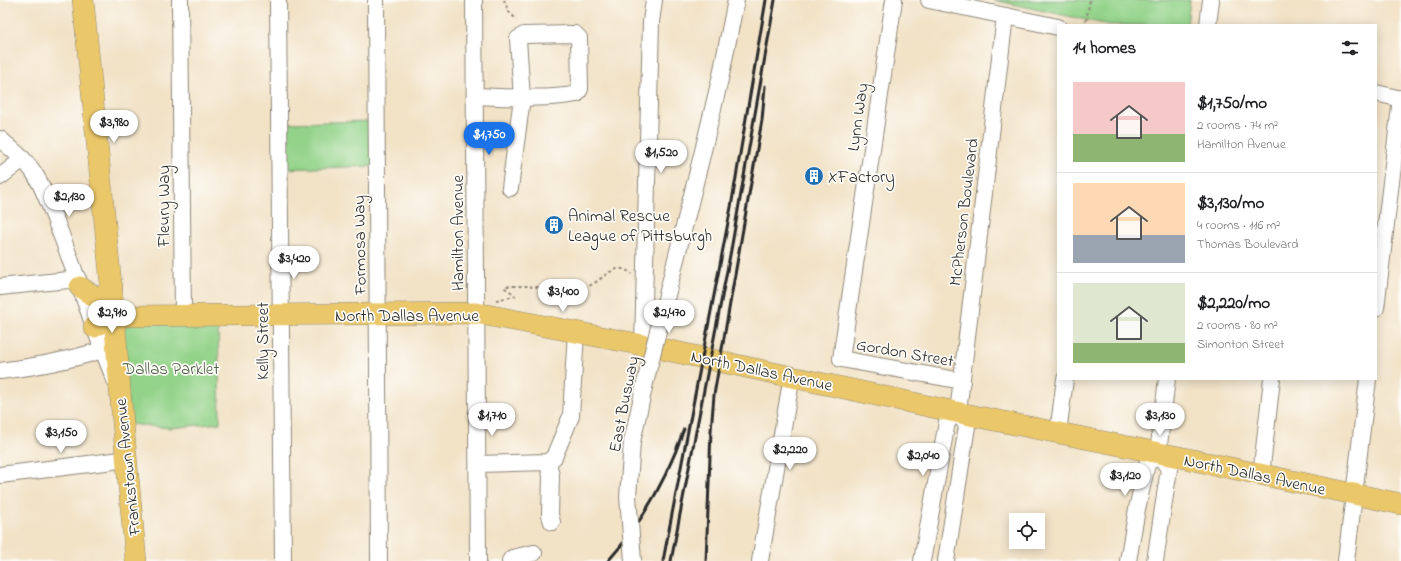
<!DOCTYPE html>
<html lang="en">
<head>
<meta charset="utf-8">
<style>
  body { margin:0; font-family:"Indie Flower",sans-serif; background:#f2f2f2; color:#202124; height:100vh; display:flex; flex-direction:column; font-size:15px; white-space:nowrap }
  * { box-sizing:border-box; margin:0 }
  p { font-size:13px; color:#757577 }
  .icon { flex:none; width:22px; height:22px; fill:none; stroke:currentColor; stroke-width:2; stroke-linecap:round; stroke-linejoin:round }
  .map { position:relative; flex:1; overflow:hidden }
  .panel { position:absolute; left:1057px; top:24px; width:320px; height:356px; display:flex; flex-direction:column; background:#fff; border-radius:0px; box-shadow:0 2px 10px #0003 }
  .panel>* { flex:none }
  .buttons { position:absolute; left:1009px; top:513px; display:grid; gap:8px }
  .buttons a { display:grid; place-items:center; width:36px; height:36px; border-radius:0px; background:#fff; box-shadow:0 2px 10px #0003; font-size:20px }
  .price { position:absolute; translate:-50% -34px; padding:0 9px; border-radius:14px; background:#fff; color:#222; font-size:13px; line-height:26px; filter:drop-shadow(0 1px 2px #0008) }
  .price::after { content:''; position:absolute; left:50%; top:24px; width:12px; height:9px; margin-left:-6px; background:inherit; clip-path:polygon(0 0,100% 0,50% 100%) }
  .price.on { background:#1a73e8; color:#fff }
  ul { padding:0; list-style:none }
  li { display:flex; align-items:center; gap:12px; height:100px; padding:0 16px }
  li+li { border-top:1px solid #e0e0e0 }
  li span { display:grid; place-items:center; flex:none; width:112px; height:80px; border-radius:0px; color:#555 }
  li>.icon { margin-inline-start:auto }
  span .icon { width:48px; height:48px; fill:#fffc; stroke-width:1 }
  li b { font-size:17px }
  h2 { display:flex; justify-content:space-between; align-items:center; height:48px; padding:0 16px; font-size:17px }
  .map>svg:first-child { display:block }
  .green { fill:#93d389; stroke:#5f7f5a }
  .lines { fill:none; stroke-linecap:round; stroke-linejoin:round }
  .minor-casing { stroke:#8e8678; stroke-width:18 }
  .major-casing { stroke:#8e8678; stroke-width:22 }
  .path { stroke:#8e8678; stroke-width:2; stroke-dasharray:3 3; stroke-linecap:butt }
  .minor { stroke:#fff; stroke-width:16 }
  .major { stroke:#eac769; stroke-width:21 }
  .rail { stroke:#2b2b2b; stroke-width:3 }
  .minor-bridge-casing { stroke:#8e8678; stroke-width:18; stroke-linecap:butt }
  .minor-bridge { stroke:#fff; stroke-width:16 }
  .labels { text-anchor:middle; stroke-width:3.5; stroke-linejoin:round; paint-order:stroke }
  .street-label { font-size:17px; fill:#2b2b2b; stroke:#fdfcf7 }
  .poi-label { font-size:17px; fill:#2b2b2b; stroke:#fdfcf7; text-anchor:start }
  .park-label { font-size:17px; fill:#4a5d47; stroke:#fdfcf7 }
</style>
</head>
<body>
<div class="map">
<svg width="1401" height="561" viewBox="0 0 1401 561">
  <rect width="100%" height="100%" fill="#fdfcf7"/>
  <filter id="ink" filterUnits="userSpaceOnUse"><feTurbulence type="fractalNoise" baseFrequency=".025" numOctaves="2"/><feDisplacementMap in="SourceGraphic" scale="8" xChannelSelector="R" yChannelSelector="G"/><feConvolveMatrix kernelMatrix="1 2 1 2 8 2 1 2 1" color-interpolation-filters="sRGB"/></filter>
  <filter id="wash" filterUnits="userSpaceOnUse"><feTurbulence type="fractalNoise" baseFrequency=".012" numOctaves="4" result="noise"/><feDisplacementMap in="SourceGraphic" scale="16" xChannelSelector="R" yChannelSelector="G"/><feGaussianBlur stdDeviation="0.9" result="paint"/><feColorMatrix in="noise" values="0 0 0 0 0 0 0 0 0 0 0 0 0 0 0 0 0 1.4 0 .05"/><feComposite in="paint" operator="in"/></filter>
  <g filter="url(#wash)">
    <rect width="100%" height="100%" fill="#f2e2c6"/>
    <g class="green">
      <path d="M993,0H1190L1187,25H1109Z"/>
      <path d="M376,121L377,166L283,169L282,123Z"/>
      <path d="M218,320L220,423L170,428L129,424L121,321Z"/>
    </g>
  </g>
  <g filter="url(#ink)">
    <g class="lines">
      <defs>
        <g id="minor">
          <path d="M180,0L183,315"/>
          <path d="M278,0L283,561"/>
          <path d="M376,0L379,561"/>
          <path d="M474,0L478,561"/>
          <path d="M894,0L841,359L962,381"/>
          <path d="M929,0L1058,27"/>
          <path d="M1208,25L1211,0"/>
          <path d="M1376,93L1401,99"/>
          <path d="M475,96C508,97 544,100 577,94L580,89L579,38L575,34L524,35L518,39L522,98L510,188"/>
          <path d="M0,139C13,150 27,161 36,176C47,195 54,217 62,237C80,285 95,333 115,380"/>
          <path d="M701,159L721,75L736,0"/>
          <path d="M0,177L23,159"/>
          <path d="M0,287L78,279"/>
          <path d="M1376,308L1401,98"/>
          <path d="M643,345L651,22L654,0"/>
          <path d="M0,371C35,367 69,360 103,350"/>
          <path d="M1058,433L1065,379"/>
          <path d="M548,462L551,476L550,515L552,522"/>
          <path d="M478,464L548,462L554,457L571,416L576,332"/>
          <path d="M0,475L113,461L127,458"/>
          <path d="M1261,475L1272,379"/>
          <path d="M510,561L512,558L534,553"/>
          <path d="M760,561L792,376"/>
          <path d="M922,561L947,422L958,412L1005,16"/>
          <path d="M946,561L967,426L958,412"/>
          <path d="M1128,561L1137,509L1147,464L1158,453L1167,379"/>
          <path d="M1155,561L1169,469L1158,453"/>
          <path d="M1346,561L1368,379"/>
        </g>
        <g id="major">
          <path d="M83,0L114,315L120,391L136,561"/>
          <path d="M80,287L95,297L104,296L112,287"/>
          <path d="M114,315L128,316L476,313L643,345L979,417L1179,457L1401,504"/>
          <path d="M94,327L114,315"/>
        </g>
      </defs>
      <use href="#minor" class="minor-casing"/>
      <use href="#major" class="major-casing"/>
      <g class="path">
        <path d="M504,0L509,12L517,20"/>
        <path d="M1086,21L1090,0"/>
        <path d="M496,300L515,296L514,294L505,288V286H531V287C542,287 584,289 591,285C605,278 615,260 632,274"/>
      </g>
      <use href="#minor" class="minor"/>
      <use href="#major" class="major"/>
      <g class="rail">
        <path d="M608,561C643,522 667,479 684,429"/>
        <path d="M663,561L731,207L766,0"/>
        <path d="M671,561L731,250L775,0"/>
        <path d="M706,561L711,431L714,395L762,120L765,86"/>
      </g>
      <defs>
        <path id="minor-bridge" d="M633,561L628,497L632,442L645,383L701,159"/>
      </defs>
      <use href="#minor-bridge" class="minor-bridge-casing"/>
      <use href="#minor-bridge" class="minor-bridge"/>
    </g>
  </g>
  <defs>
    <symbol id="building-disc" viewBox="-11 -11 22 22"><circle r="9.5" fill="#1f6fb2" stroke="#fdfcf7"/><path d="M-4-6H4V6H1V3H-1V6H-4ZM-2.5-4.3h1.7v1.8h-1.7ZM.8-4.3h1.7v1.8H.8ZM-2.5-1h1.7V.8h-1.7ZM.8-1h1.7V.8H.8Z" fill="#fff"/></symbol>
  </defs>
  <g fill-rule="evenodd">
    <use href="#building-disc" x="803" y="165" width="22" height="22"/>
    <use href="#building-disc" x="543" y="214" width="22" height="22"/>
  </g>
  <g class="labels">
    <g class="street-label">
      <text transform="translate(857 117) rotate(-82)" y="6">Lynn Way</text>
      <text transform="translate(163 206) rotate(-90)" y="6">Fleury Way</text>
      <text transform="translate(963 212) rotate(-83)" y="6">McPherson Boulevard</text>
      <text transform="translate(457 233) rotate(-90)" y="6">Hamilton Avenue</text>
      <text transform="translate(359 245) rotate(-91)" y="6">Formosa Way</text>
      <text x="407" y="321">North Dallas Avenue</text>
      <text transform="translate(262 341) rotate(-90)" y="6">Kelly Street</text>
      <text transform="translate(905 352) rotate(10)" y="6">Gordon Street</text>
      <text transform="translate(762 370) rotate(12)" y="6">North Dallas Avenue</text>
      <text transform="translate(623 404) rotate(-79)" y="6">East Busway</text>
      <text transform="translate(127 467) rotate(-96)" y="6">Frankstown Avenue</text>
      <text transform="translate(1255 474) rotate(12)" y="6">North Dallas Avenue</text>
    </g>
    <g class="poi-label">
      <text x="828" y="182">XFactory</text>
      <text x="568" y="221">Animal Rescue<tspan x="568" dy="20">League of Pittsburgh</tspan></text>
    </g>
    <g class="park-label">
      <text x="171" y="374">Dallas Parklet</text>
    </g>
  </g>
</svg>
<div class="buttons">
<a><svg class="icon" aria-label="locate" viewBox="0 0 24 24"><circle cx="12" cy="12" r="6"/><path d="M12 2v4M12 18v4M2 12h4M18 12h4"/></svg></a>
</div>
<b class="price" style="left:114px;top:144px">$3,980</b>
<b class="price on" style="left:489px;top:156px">$1,750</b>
<b class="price" style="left:661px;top:174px">$1,520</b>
<b class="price" style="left:69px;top:218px">$2,130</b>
<b class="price" style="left:294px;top:280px">$3,420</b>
<b class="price" style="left:563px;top:313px">$3,400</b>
<b class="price" style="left:112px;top:334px">$2,910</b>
<b class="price" style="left:669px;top:334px">$2,470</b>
<b class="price" style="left:492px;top:437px">$1,710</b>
<b class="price" style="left:1160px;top:437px">$3,130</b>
<b class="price" style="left:61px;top:454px">$3,150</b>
<b class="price" style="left:790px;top:471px">$2,220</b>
<b class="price" style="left:923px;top:477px">$2,040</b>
<b class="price" style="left:1125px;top:497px">$3,120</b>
<section class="panel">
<h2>14 homes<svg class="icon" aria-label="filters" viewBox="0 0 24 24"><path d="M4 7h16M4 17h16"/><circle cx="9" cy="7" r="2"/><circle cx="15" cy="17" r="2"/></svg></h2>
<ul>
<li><span style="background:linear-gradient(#f6c9c9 65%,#8fb573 0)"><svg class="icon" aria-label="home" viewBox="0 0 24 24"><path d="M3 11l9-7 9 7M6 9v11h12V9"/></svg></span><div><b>$1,750/mo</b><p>2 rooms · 74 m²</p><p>Hamilton Avenue</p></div></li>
<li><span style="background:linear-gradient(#ffd9b3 65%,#9aa5b1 0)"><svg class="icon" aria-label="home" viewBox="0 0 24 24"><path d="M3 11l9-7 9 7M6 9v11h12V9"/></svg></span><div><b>$3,130/mo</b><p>4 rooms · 116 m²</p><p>Thomas Boulevard</p></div></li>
<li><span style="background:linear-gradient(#dfe7d0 75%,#8fb573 0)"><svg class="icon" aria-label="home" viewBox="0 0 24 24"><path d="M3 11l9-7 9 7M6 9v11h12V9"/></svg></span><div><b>$2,220/mo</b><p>2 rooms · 80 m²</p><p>Simonton Street</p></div></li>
</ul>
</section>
</div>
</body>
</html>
